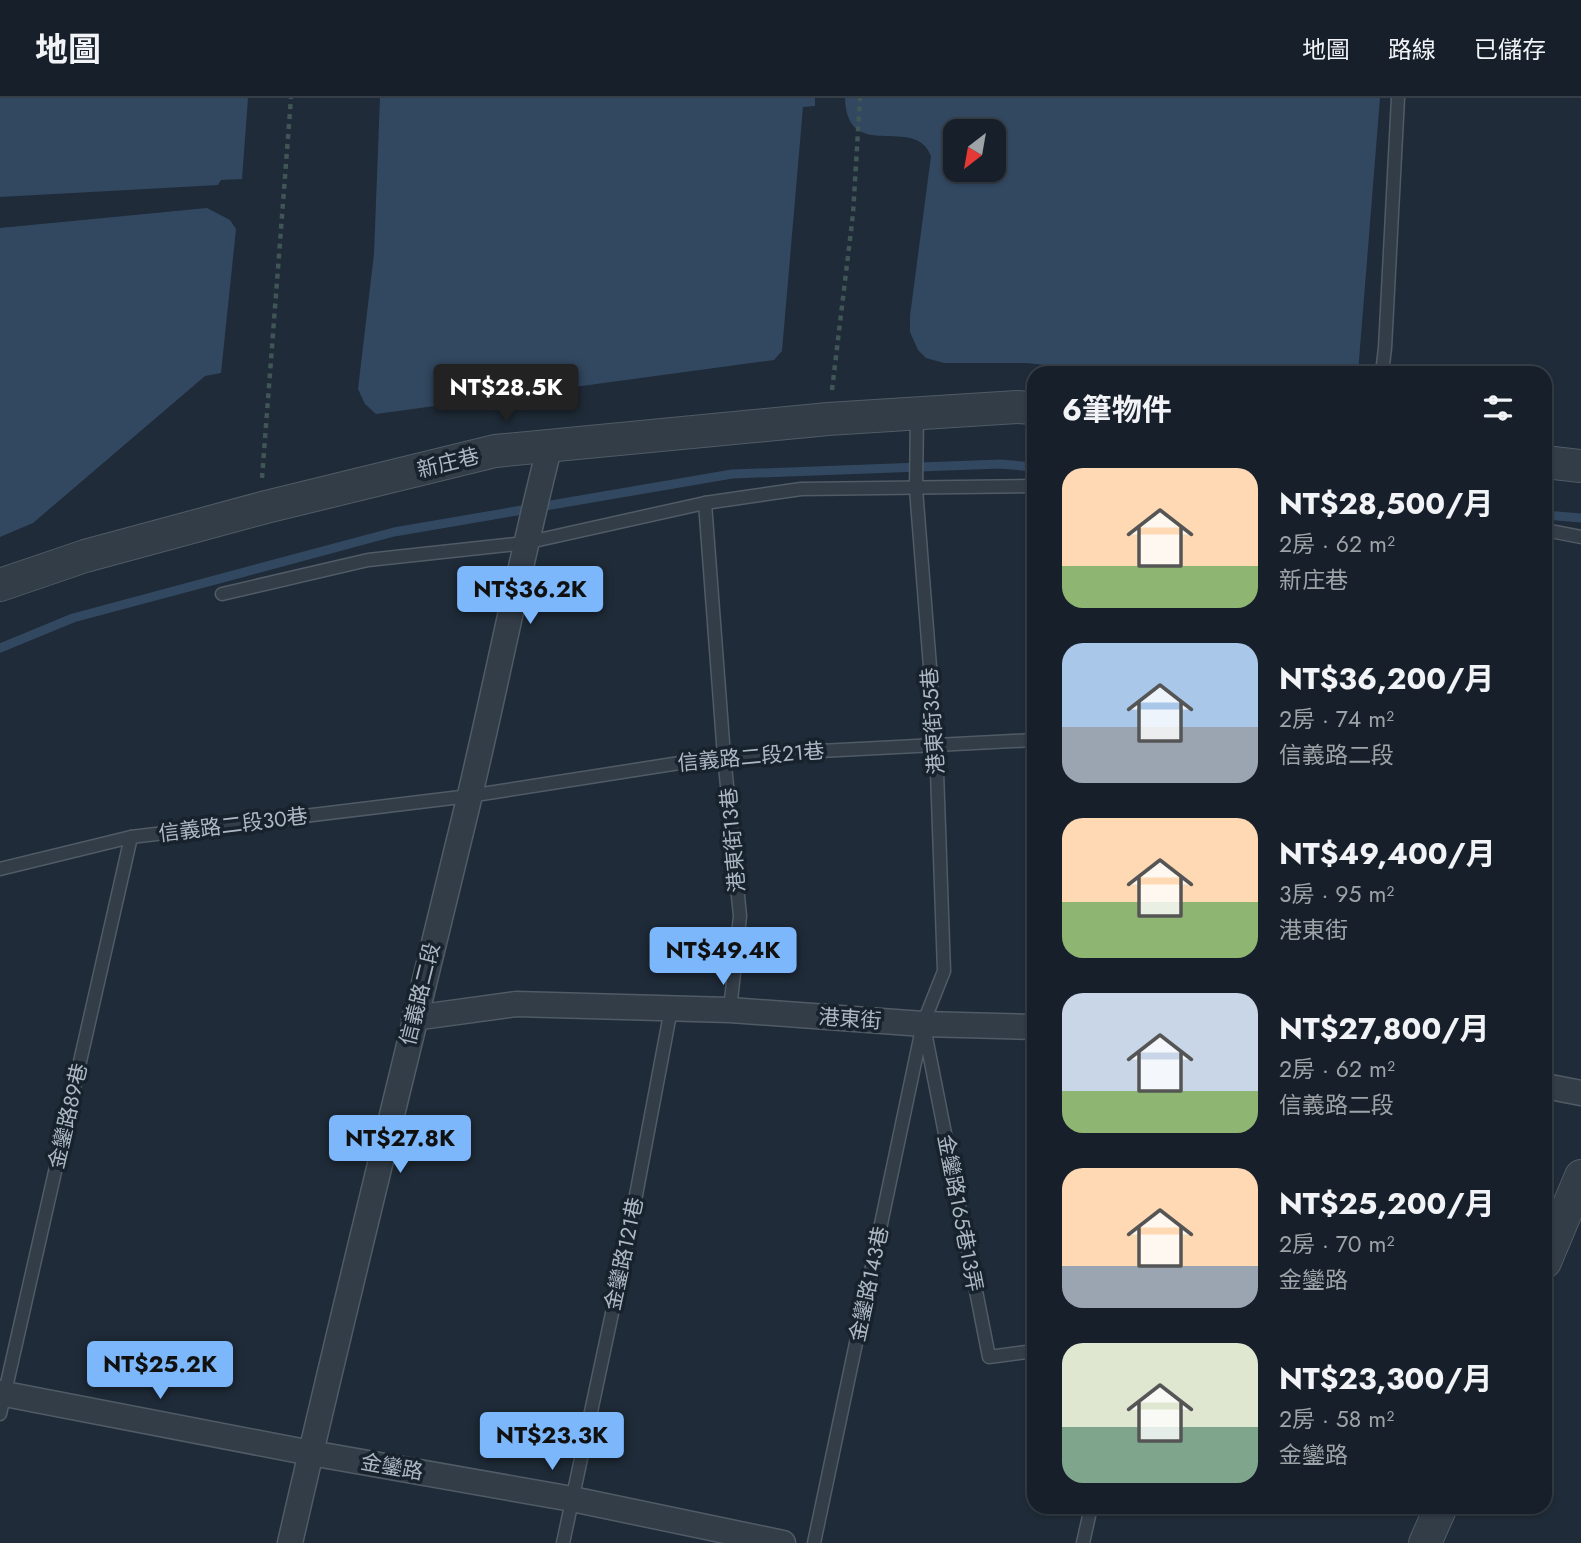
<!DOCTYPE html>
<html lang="zh-TW">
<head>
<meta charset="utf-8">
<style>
  body { margin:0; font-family:Jost,"Noto Sans TC",sans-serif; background:#202832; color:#f1f3f6; height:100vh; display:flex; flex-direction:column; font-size:26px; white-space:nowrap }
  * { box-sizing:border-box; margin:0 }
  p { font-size:23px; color:#9ea3a8 }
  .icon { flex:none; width:38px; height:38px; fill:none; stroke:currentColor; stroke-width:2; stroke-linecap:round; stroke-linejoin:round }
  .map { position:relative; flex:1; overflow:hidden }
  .details { position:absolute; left:1027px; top:268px; width:525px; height:1148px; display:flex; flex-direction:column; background:#17202a; border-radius:21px; box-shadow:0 2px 5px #0004,0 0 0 2px #363e47 }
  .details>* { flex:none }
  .needle { width:46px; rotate:211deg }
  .controls { position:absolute; left:943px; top:21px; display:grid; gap:14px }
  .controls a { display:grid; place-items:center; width:63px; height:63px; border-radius:14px; background:#17202a; box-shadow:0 2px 5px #0004,0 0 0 2px #363e47; font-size:35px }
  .price { position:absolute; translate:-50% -60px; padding:0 16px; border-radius:7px; background:#7cb7fb; color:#111; font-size:23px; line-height:46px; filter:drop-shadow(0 2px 4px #0008) }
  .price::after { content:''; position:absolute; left:50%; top:42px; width:21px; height:16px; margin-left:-10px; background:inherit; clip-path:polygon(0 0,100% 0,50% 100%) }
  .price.active { background:#222; color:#fff }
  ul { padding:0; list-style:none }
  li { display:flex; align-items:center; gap:21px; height:175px; padding:0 35px }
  li span { display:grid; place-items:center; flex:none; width:196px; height:140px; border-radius:21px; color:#555 }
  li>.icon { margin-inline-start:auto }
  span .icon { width:84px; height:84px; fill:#fffc; stroke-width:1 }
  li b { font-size:30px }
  h2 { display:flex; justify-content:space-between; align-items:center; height:84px; padding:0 35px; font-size:30px }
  header { display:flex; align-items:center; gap:42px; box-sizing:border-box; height:98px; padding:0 35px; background:#17202a; border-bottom:2px solid #363e47 }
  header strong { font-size:33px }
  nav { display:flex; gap:38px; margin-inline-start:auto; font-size:24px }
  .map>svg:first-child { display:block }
  .water { fill:#324860; fill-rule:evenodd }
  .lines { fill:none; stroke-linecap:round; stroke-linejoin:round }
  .stream { stroke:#324860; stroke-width:9 }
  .service-casing { stroke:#505b66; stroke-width:15 }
  .minor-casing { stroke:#505b66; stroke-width:27 }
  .tertiary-casing { stroke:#505b66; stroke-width:34 }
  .path { stroke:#3f5556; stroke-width:4.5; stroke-dasharray:5 5; stroke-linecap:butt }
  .service { stroke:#333d48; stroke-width:12 }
  .minor { stroke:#333d48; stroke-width:24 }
  .tertiary { stroke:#333d48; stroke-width:32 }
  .labels { text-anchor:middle; stroke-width:7; stroke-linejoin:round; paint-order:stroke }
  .street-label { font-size:21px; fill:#adb8c5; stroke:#18222c }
</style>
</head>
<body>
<header>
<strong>地圖</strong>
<nav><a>地圖</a><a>路線</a><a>已儲存</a></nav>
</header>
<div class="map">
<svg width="1581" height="1445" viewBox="0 0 1581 1445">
  <rect width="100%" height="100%" fill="#1f2b38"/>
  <g class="water">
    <path d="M0,0H248L242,81L221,82L218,87L0,99Z"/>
    <path d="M380,0H815V8L803,9L782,253L774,262L376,316L365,306L358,291L374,156Z"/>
    <path d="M845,0H1380L1358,275H1124L1026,265H944L926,260L918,252L910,234V218L931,58C915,15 847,67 845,0ZM994,33V72H956V33Z"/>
    <path d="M207,110L230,122L236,131L221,275L205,278L33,425L0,439V130Z"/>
  </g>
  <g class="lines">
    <g class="stream">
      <path d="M1545,417L1581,420"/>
      <path d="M0,550L73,520L394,434L732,376L1000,366L1034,369"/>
    </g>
    <defs>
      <g id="service">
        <path d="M1382,275L1385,250L1398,0"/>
        <path d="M705,405L724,658L740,818L730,912"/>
        <path d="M1545,432L1581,439"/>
        <path d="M222,496L368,462L525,445L705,405L801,391L1034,388"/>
        <path d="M0,771L131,739L469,698L724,658L1034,642"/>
        <path d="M925,934L989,1259L1034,1253"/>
        <path d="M0,1316L131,739"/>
        <path d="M563,1445L627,1145L671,911"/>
        <path d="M814,1445L923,926L944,873L936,645L916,391L917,317"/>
        <path d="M1083,1445L1091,1409"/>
      </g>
      <g id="minor">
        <path d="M414,920L516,906L730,912L923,926L1034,929"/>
        <path d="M1545,988L1581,995"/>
        <path d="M0,1295L311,1355L572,1401L783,1445"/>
        <path d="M290,1445C347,1196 409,949 469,701C497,583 520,464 550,347"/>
      </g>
      <g id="tertiary">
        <path d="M1545,364L1581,368"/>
        <path d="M0,487L85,458L266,409L495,353L828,321L1017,309L1034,310"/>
        <path d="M1545,1164L1581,1078"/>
        <path d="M1425,1445L1441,1409"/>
      </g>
    </defs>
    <use href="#service" class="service-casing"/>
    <use href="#minor" class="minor-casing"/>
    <use href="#tertiary" class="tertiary-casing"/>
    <g class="path">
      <path d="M832,292L853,116L860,0"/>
      <path d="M262,380L291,0"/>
    </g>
    <use href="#service" class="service"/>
    <use href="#minor" class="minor"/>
    <use href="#tertiary" class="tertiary"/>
  </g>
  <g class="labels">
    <g class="street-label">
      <text transform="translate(448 365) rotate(-14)" y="7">新庄巷</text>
      <text transform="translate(933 623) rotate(-94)" y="7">港東街35巷</text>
      <text transform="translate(751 659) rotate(-5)" y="7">信義路二段21巷</text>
      <text transform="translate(233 727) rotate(-7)" y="7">信義路二段30巷</text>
      <text transform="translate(733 742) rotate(-95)" y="7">港東街13巷</text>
      <text transform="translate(420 896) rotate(-76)" y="7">信義路二段</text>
      <text transform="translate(850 921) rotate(4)" y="7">港東街</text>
      <text transform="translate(68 1018) rotate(-77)" y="7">金鑾路89巷</text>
      <text transform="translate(960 1115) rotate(79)" y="7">金鑾路165巷13弄</text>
      <text transform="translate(624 1156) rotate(-78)" y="7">金鑾路121巷</text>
      <text transform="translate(869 1186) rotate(-78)" y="7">金鑾路143巷</text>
      <text transform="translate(392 1369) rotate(10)" y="7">金鑾路</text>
    </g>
  </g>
</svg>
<div class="controls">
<a><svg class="needle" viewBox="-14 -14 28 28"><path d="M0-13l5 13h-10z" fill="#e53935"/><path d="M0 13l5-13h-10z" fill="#9ea3a8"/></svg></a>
</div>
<b class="price active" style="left:506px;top:326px">NT$28.5K</b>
<b class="price" style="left:530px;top:528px">NT$36.2K</b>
<b class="price" style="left:723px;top:889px">NT$49.4K</b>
<b class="price" style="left:400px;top:1077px">NT$27.8K</b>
<b class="price" style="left:160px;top:1303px">NT$25.2K</b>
<b class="price" style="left:552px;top:1374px">NT$23.3K</b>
<section class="details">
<h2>6筆物件<svg class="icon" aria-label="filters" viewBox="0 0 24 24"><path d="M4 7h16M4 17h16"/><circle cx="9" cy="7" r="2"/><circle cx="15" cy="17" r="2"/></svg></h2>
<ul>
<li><span style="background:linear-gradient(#ffd9b3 70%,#8fb573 0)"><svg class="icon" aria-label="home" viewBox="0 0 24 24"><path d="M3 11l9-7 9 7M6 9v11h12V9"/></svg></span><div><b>NT$28,500/月</b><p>2房 · 62 m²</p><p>新庄巷</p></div></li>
<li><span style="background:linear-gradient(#a9c7e8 60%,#9aa5b1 0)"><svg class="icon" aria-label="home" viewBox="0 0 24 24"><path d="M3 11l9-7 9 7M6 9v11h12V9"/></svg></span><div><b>NT$36,200/月</b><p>2房 · 74 m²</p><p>信義路二段</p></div></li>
<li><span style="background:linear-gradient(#ffd9b3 60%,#8fb573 0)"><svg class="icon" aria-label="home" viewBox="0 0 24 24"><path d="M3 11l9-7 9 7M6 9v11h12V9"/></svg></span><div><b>NT$49,400/月</b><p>3房 · 95 m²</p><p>港東街</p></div></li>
<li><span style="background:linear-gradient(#c9d6e8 70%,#8fb573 0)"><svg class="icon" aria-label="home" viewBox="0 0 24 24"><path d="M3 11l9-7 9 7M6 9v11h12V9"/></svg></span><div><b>NT$27,800/月</b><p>2房 · 62 m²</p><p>信義路二段</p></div></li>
<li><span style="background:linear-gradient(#ffd9b3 70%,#9aa5b1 0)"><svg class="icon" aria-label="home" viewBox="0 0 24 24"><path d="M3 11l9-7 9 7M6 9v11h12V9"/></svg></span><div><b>NT$25,200/月</b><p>2房 · 70 m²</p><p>金鑾路</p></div></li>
<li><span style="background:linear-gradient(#dfe7d0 60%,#7fa58c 0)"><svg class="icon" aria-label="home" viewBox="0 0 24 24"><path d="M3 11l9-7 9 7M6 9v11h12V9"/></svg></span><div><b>NT$23,300/月</b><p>2房 · 58 m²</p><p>金鑾路</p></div></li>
</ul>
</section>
</div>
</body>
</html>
